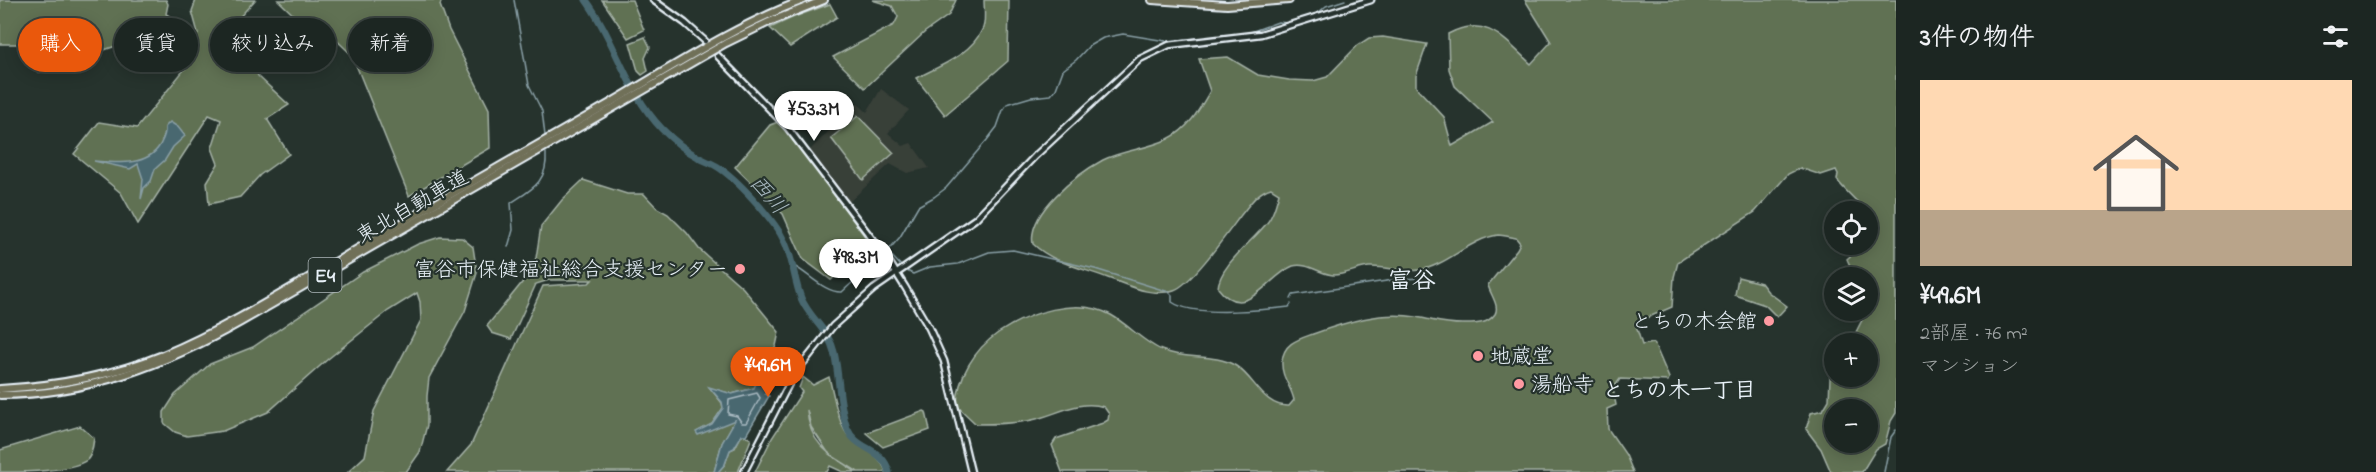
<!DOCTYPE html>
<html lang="ja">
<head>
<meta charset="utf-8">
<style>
  body { margin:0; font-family:"Indie Flower","Klee One",sans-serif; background:#252e2a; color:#f1f3f6; height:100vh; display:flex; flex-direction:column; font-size:22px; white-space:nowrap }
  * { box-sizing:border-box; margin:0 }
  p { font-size:20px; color:#a0a5a5 }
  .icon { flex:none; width:33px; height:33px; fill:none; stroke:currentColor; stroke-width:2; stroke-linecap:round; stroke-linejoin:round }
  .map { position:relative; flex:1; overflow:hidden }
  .panel { display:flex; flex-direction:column; background:#1c2622; width:480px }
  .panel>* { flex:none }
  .hud { position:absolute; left:18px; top:18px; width:570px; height:54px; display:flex; gap:12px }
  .buttons { position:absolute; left:1824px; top:201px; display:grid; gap:12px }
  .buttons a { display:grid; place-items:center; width:54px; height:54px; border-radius:50%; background:#1c2622; box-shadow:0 3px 15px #0003,0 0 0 2px #3a4340; font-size:30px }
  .price { position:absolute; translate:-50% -51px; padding:0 14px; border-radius:21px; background:#fff; color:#222; font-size:20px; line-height:39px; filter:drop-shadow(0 2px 3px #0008) }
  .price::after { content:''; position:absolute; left:50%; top:36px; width:18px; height:14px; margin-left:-9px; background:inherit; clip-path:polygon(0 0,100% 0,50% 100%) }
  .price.current { background:#ea580c; color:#fff }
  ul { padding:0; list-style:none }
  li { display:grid; align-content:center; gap:12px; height:318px; padding:0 24px }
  li span { display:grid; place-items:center; height:186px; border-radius:0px; color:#555 }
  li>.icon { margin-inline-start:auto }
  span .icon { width:108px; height:108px; fill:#fffc; stroke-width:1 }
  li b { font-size:26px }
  h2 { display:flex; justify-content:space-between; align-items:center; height:72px; padding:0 24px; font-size:26px }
  .chip { padding:0 21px; border-radius:27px; background:#1c2622; box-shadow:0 3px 15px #0003,0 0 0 2px #3a4340; font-size:21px; line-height:54px }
  .chip.current { background:#ea580c; color:#fff }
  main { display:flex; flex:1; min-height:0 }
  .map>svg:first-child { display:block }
  .built { fill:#393f39 }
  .green { fill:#607153; stroke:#a4b1a6; stroke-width:1.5; fill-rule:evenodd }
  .water { fill:#4a6870; stroke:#899fa6; stroke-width:1.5 }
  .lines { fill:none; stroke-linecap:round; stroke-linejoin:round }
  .shore { stroke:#a9bac2; stroke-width:1.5 }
  .stream { stroke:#899fa6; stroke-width:1.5 }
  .river { stroke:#4a6870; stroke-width:7 }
  .secondary-casing { stroke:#e8f1f8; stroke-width:9 }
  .highway-casing { stroke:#e8f1f8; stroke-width:10 }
  .secondary { stroke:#26332d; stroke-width:4.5 }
  .highway { stroke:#706f59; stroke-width:6 }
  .poi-dot { fill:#ff9aa2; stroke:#26332d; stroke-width:2 }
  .labels { text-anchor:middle; stroke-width:4.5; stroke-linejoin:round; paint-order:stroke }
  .shield { fill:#26332d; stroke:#aeb8bb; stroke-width:1.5 }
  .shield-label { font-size:20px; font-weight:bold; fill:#e8f1f8 }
  .street-label { font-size:21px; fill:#e8f1f8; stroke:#26332d }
  .poi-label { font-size:21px; fill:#e8f1f8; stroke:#26332d; text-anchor:end }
  .water-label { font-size:22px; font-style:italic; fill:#a9bac2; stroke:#26332d }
  .neighbourhood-label { font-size:22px; font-weight:bold; fill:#e8f1f8; stroke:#26332d }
  .quarter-label { font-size:24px; font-weight:bold; fill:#e8f1f8; stroke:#26332d }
</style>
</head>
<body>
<main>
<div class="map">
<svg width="1896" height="472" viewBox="0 0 1896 472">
  <rect width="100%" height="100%" fill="#26332d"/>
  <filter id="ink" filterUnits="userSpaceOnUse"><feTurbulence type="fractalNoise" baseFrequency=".0167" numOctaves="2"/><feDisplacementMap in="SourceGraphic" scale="12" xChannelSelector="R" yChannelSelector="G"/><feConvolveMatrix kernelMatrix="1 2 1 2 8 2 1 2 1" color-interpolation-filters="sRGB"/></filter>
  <g filter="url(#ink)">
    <path class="built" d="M881,89L909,110L888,133L903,146L911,143L929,168L907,173L890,164L849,202L810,150L857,103L867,112Z"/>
    <g class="green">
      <path d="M0,0H166L168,4L166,14L198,33L192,11L196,0H255L237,20L258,76L289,105L267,119L289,154L260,175L240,197L209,204L207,182L218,164L212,148L221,120L209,115L138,224L121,193L74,154L99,122L137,128L192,60L169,28L39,72L21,44H0Z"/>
      <path d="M278,0H442L440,5L449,30L489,109L490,148L409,196L352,55L331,35L300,21Z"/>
      <path d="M602,0H632L644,30L628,38Z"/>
      <path d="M872,0H956L949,15L925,32L865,88L833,57L894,25L898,17L892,6Z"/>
      <path d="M984,0H1009L1008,61L945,115L916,78C940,66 971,55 983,28C986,21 984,8 984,0Z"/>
      <path d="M1525,0H1896V413L1891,421L1885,444L1876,449L1862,472H1831L1821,449L1806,429L1811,413L1823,410L1829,400L1831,357L1834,354V376H1868V344L1847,343L1852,340L1862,320L1854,311L1868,310V278L1855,277L1847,259L1863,245L1868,244V239L1873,232C1870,207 1851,199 1837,180L1838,174L1836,170L1821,175L1800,168L1788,174L1755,212L1678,262L1674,277L1672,307L1635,323L1642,345L1654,343L1669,378L1668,381L1620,379L1613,389L1616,405L1607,409L1608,429L1626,455L1633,472H1062L1052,445L1056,439L1103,423L1108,420L1109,414L1104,407C1079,399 1056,415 1032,420C1013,424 995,424 976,424L957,406C957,377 975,349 998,333C1028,313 1077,296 1111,315C1129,325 1145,344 1164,351C1187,360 1215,353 1236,366C1255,378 1263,407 1289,406L1294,400C1291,386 1281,377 1282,362C1283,343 1299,339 1313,334C1346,322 1381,311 1416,317C1433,320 1448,325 1466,324C1476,324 1488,324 1495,314C1500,306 1490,294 1488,285L1517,249L1520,243L1516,238C1510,237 1503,235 1498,235C1469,239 1447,266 1419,270C1401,273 1386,266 1369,267C1357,268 1346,275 1333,275C1320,274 1307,262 1293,266C1269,275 1245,324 1218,288C1219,266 1253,241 1266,224C1273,216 1276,204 1279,193L1271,188C1257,192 1250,204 1241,215C1229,231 1191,285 1174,290C1152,298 1128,285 1108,278C1082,268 1053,263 1033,244C1027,213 1077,174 1103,160C1123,150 1148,149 1168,139C1189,129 1199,110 1210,91L1199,59L1228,57L1258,75L1289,80L1313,81L1327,77L1358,45L1369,38L1383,37L1427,44L1416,76V87L1444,117L1452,146L1493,122L1455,86L1449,69L1448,34C1486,14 1504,39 1531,64L1551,42ZM1834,410H1868V442H1834Z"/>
      <path d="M830,4L837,17L790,47L770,28L794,17Z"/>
      <path d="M645,37L650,47L645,58L648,71L642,75L638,71L630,43Z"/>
      <path d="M858,116L894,153L863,180L831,138Z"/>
      <path d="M778,122L800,148L872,246L831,280L803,259L783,214L735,167L770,125Z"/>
      <path d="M583,180L627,194H644L657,208L668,214L687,233L699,249L743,288L779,332L776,346L754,388L732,394L710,388L722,403L723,408L712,424L697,432L736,419L722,443L714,472H447L471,445L543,286L589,283L592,280H549L536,284L511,339L492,333L487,326L525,279L536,258L541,226L562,200Z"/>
      <path d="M440,237L462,238L473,247L477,273L465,311L429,378L427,396V425L420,452L406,472H348L365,456L374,411L421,320L420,302L417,293L388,311L328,359L268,412L223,431L187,436L175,432L164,423V412L175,395L210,364L253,347L363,272L418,244Z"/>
      <path d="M1738,277L1761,283L1768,292L1787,306L1777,317L1765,305L1735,295Z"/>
      <path d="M803,377L813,385L829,377C833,392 838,423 847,434C861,452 877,448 886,472H858L829,454L811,427L807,410C809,444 830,455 856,472H843L830,466L827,472H755L772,438L802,392L799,388Z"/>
      <path d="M924,411L926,412L930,430L883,447L866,433Z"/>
      <path d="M80,426L94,438C93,446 92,455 87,460C69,472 24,472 0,472V450Z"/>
      <path d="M742,434L751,439L738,472H718L725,464L730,450L735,448Z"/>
    </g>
    <g class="water">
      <path d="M170,122L178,127L185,136L173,147L165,160L155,169L151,181L144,188L141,199L143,179L138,164L130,169L94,161C116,163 147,167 160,145C163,139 166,134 165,127Z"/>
      <path d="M765,365L775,373L765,394L769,396L746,435H742L734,448L730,450L725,464L718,472H714L722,443L735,420L698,435L696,432L712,424L723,408L722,402L709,387L732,394L754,388Z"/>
    </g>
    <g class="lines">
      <path class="shore" d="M757,393L760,398L746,423H742L737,416L728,414L729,400Z"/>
      <g class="stream">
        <path d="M514,0L529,85L542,111L545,136"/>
        <path d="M508,247L513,230L511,203C532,189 548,182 546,153"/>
        <path d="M886,253L900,237L918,206L934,197L946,188L987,140L997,127L1003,110L1007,104L1031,97L1051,95L1056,89L1063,70L1076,60L1089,46L1103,38L1123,34L1166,41L1245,34L1278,22L1288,23L1318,13L1326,6L1345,0"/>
        <path d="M889,253L902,267"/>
        <path d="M794,266C809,274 825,293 842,292L882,255"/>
        <path d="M905,270L913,274L930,267L958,264L989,252L1013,250L1095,269L1169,292L1172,295V302C1193,317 1263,310 1289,307L1291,304"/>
        <path d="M1291,299L1293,295L1400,279L1424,278"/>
        <path d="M1884,472L1891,437L1896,430"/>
      </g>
      <path class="river" d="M586,0C616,41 626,92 662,129C672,139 685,150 698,157C704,161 712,163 718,167C737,179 768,214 780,233C793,254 793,277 801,298C809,318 829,330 834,352C840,377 838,404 847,428C856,451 882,446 889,472"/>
      <defs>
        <g id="secondary">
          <path d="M653,0L685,23L705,41"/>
          <path d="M718,56L787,127L886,257L905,287L929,328L944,361L971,472"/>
          <path d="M744,472L793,376L833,326L874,289L975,219L1035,156L1140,59L1169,45L1261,34L1371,0"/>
        </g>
        <g id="highway">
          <path d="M1152,0L1227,5L1289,0"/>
          <path d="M0,389C56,386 111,376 163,355C225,329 284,292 342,258C431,205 522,154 612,102C674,66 736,25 804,0"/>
          <path d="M0,395C87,395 167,364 241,322L726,43L769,22L824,0"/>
        </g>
      </defs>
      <use href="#secondary" class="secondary-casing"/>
      <use href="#highway" class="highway-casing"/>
      <use href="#secondary" class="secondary"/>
      <use href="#highway" class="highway"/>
    </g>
  </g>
  <g class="poi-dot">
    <circle cx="740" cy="269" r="6"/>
    <circle cx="1769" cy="321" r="6"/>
    <circle cx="1478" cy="356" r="6"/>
    <circle cx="1519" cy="384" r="6"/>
  </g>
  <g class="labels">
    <rect class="shield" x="308.5" y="258" width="33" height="34" rx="4.5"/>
    <g class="shield-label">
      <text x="325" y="282">E4</text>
    </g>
    <g class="street-label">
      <text transform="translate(412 206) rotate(-30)" y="7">東北自動車道</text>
    </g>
    <g class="poi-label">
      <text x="728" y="276">富谷市保健福祉総合支援センター</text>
      <text x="1757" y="328">とちの木会館</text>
      <text x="1490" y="363" text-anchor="start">地蔵堂</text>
      <text x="1531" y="391" text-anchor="start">湯船寺</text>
    </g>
    <g class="water-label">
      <text transform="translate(769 194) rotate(49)" y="8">西川</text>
    </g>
    <g class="neighbourhood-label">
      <text x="1679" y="397">とちの木一丁目</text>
    </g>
    <g class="quarter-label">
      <text x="1412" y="288">富谷</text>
    </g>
  </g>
</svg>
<div class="buttons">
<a><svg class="icon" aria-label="locate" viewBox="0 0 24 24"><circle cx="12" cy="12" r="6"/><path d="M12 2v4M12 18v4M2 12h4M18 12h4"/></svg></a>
<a><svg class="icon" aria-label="layers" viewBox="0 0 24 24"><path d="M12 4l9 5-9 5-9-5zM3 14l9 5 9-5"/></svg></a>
<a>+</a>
<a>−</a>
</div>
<b class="price" style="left:814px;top:142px">¥53.3M</b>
<b class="price" style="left:856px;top:290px">¥98.3M</b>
<b class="price current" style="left:768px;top:398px">¥49.6M</b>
<div class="hud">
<a class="chip current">購入</a>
<a class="chip">賃貸</a>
<a class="chip">絞り込み</a>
<a class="chip">新着</a>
</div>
</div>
<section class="panel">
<h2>3件の物件<svg class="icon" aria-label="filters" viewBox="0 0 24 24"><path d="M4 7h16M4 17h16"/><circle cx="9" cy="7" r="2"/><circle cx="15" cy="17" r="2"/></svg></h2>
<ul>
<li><span style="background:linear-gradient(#ffd9b3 70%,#b9a48a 0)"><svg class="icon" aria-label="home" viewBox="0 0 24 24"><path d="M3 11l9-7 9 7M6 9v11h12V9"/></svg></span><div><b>¥49.6M</b><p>2部屋 · 76 m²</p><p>マンション</p></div></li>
</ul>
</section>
</main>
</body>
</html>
